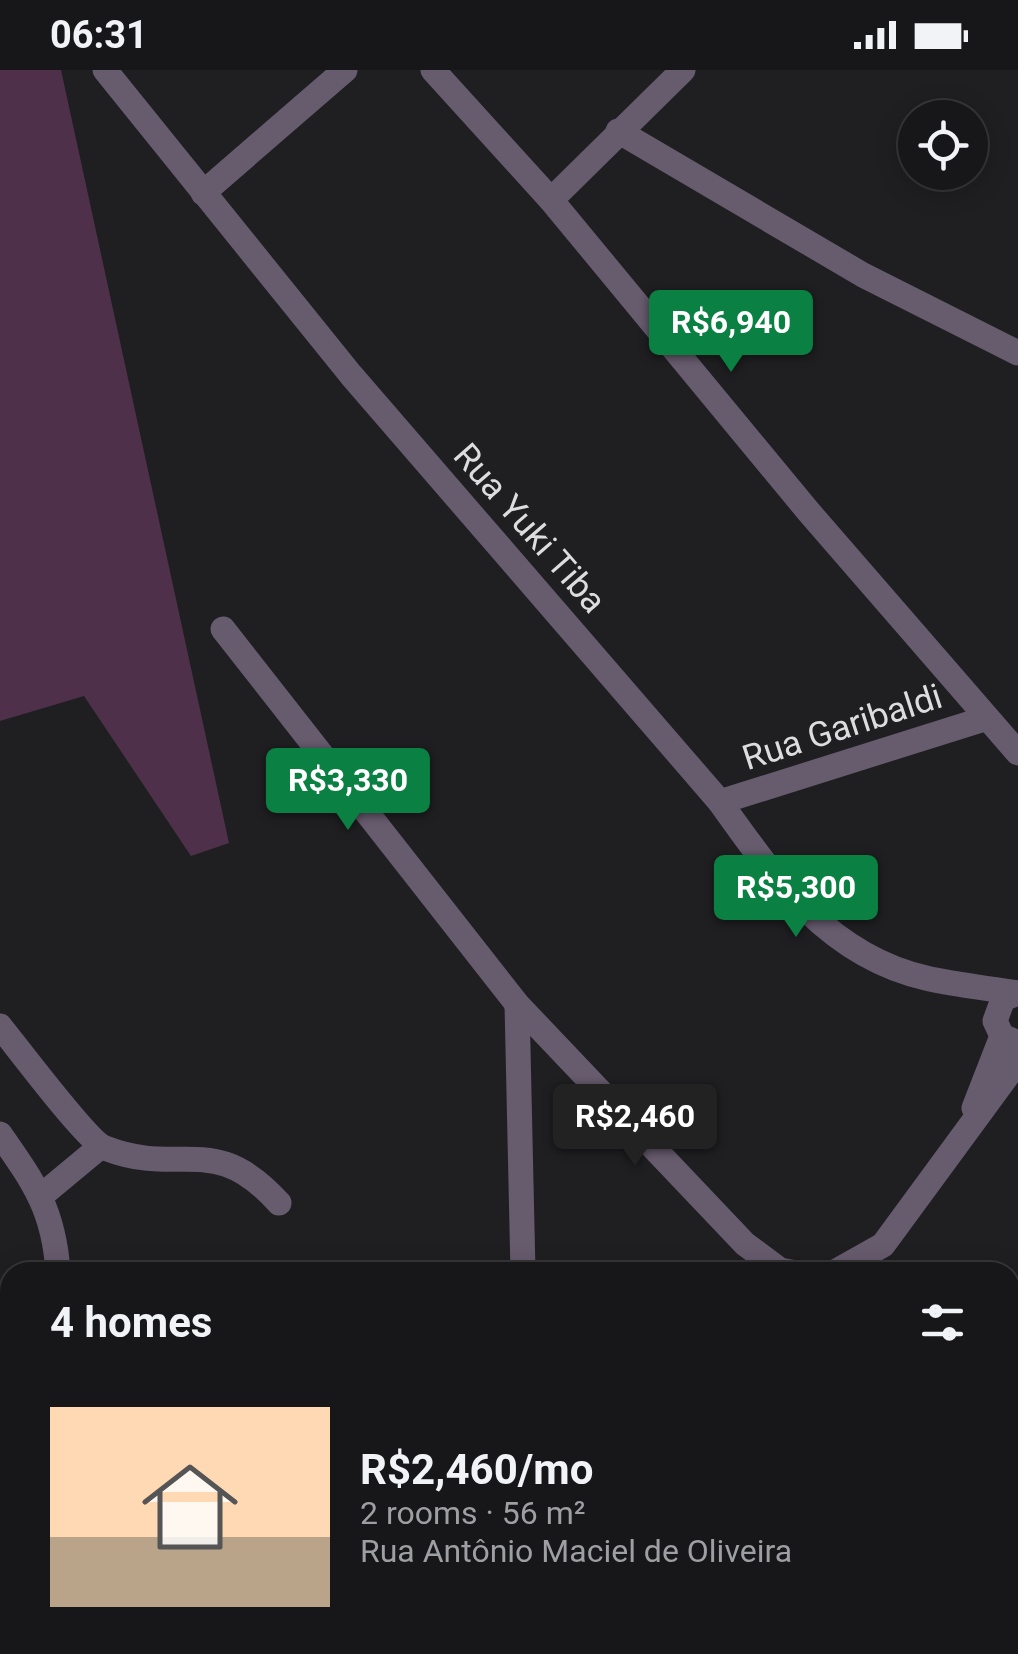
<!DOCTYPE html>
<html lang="en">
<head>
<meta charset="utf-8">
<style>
  body { margin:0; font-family:Roboto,sans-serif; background:#242427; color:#f1f3f6; height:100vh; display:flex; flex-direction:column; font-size:38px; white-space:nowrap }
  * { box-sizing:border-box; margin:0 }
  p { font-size:32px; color:#9e9fa2 }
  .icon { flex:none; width:55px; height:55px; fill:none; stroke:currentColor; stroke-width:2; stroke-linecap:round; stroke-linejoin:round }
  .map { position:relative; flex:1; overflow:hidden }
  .sheet { position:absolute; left:0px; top:1192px; width:1020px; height:392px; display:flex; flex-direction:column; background:#17171a; border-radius:30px 30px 0 0; box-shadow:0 5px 25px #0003,0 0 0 2px #363639 }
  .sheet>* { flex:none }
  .tools { position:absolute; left:898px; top:30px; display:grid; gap:20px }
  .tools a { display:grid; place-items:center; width:90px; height:90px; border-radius:50%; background:#17171a; box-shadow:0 5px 25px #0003,0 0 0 2px #363639; font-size:50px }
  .price { position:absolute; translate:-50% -85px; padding:0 22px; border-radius:10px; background:#0b8043; color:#fff; font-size:32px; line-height:65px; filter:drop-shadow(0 2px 5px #0008) }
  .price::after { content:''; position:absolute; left:50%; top:60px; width:30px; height:22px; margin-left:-15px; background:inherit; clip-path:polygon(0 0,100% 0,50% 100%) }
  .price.on { background:#222; color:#fff }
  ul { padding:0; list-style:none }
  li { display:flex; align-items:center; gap:30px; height:250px; padding:0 50px }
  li+li { border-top:2px solid #363639 }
  li span { display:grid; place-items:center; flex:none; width:280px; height:200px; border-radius:0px; color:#555 }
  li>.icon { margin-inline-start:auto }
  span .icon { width:120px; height:120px; fill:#fffc; stroke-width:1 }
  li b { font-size:42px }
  h2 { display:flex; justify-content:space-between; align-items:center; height:120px; padding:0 50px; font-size:42px }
  .status { display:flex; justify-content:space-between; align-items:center; height:70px; padding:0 50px; background:#17171a; direction:ltr }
  .status svg { height:28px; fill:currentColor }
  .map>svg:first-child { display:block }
  .green { fill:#4f304a }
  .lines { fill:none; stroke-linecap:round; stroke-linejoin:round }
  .river { stroke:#234366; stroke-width:50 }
  .minor { stroke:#675b6e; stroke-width:25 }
  .labels { text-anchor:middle; stroke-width:9; stroke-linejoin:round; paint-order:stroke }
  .street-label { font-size:35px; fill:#dddddf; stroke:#1f1f22 }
</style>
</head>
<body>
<div class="status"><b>06:31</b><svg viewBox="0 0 49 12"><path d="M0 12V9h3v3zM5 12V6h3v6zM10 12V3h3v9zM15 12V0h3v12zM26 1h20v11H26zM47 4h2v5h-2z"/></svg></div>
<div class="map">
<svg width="1018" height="1584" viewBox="0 0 1018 1584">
  <rect width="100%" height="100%" fill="#1f1f22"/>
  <path class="green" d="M0,0H61L229,773L191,786L84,626L0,651Z"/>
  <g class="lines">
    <g class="river">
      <path d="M1010,1499L1018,1491"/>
      <path d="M925,1584L934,1575"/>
    </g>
    <g class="minor">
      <path d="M105,0L351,305L720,732C774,808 829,886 926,908C956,915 988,918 1018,923"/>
      <path d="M433,0L551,130L808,441L1018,683"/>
      <path d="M618,61L863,205L1018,283"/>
      <path d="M203,123L345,0"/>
      <path d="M551,130L683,0"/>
      <path d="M223,559L517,934L745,1174L780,1200L791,1202"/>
      <path d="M720,732L984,649"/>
      <path d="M1018,923L1003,929L995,951L1002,966L1018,973"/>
      <path d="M517,934L523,1202"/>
      <path d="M0,956C17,977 88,1072 105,1078C182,1108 213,1060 279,1133"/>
      <path d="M974,1038L1002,966"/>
      <path d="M0,1064C35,1114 54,1141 58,1202"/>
      <path d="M41,1126L100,1077"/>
      <path d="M835,1202L883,1175L1018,991"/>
      <path d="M1010,1429L1018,1421"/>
      <path d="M1010,1533L1018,1526"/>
      <path d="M142,1575L148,1584"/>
      <path d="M422,1575L429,1584"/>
      <path d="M803,1575L804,1584"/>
      <path d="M1010,1575L1014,1584"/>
      <path d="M833,1584L839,1575"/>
      <path d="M949,1584L960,1575"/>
    </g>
  </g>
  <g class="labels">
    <g class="street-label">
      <text transform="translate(530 458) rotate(49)" y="12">Rua Yuki Tiba</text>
      <text transform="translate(842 657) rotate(-18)" y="12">Rua Garibaldi</text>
    </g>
  </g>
</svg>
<div class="tools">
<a><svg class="icon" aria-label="locate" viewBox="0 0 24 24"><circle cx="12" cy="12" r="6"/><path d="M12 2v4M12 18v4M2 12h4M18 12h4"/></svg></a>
</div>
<b class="price" style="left:731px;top:305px">R$6,940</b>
<b class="price" style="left:348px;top:763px">R$3,330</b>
<b class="price" style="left:796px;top:870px">R$5,300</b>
<b class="price on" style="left:635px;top:1099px">R$2,460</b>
<section class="sheet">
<h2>4 homes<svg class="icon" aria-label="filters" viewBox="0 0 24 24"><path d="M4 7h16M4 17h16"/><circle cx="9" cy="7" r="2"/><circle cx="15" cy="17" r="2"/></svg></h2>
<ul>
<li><span style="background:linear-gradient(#ffd9b3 65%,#b9a48a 0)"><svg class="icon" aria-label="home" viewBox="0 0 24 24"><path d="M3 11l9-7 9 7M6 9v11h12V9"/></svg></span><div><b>R$2,460/mo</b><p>2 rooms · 56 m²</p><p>Rua Antônio Maciel de Oliveira</p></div></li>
</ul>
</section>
</div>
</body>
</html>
